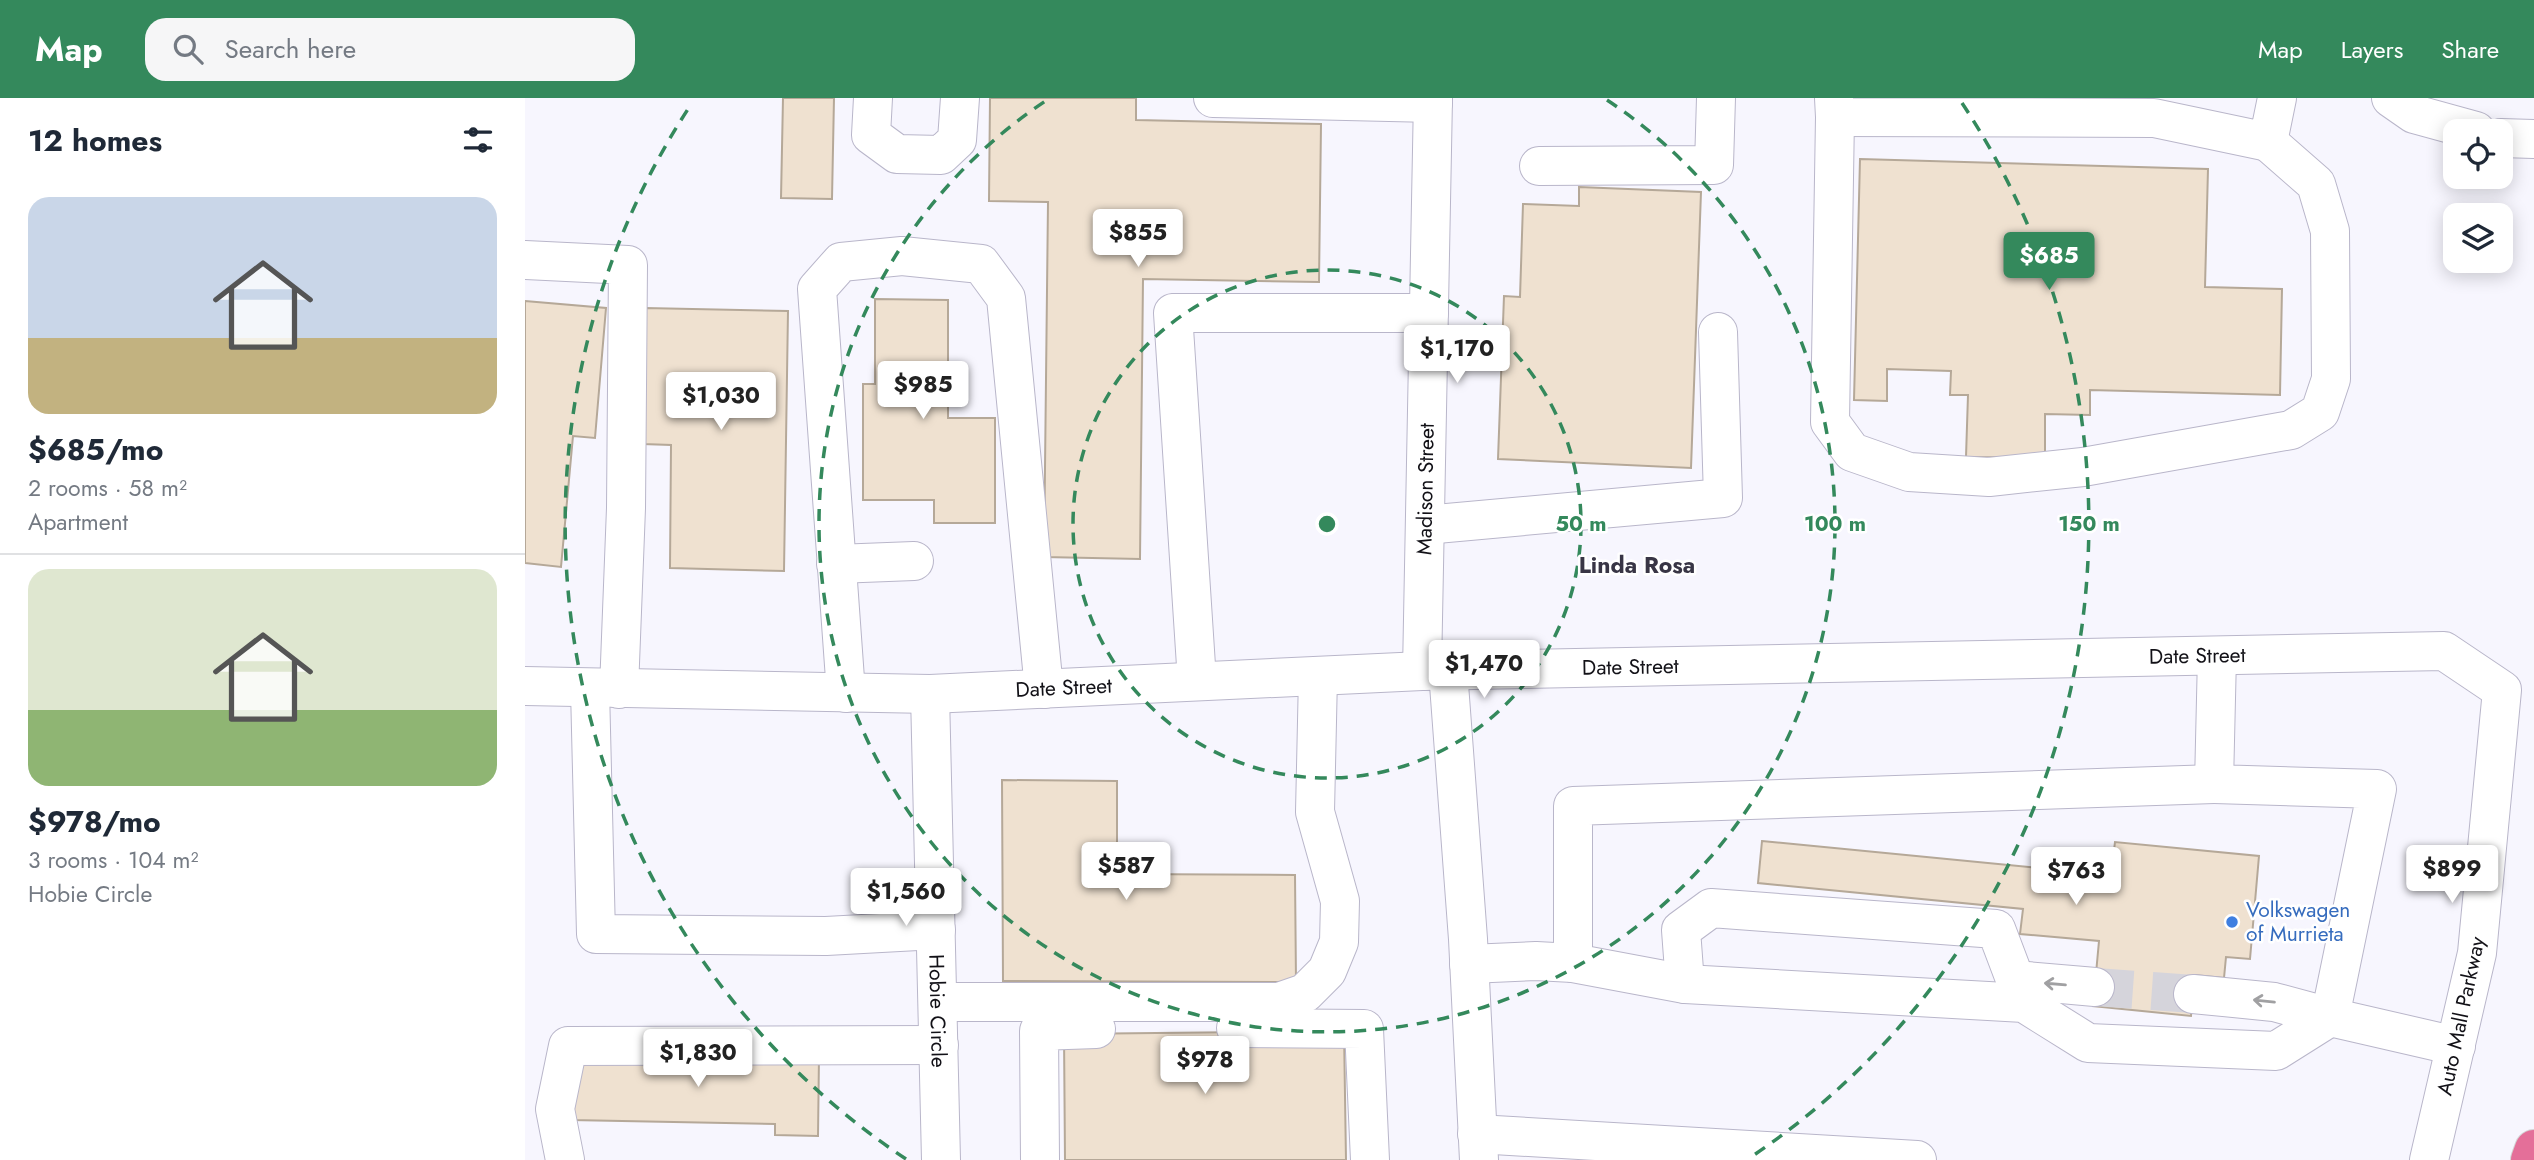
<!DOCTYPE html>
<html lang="en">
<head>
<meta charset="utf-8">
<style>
  body { margin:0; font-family:Jost,sans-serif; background:#f6f6f7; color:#1f2937; height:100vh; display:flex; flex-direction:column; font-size:26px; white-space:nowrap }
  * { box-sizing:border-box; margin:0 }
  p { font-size:23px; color:#747a83 }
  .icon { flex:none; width:38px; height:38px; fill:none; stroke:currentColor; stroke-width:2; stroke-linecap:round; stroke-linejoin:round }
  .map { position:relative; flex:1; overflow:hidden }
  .panel { display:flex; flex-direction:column; background:#fff; width:525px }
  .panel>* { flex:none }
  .controls { position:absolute; left:1918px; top:21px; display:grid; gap:14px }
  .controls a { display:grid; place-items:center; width:70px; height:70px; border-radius:14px; background:#fff; box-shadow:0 4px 18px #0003; font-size:35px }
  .price { position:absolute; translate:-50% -60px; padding:0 16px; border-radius:7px; background:#fff; color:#222; font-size:23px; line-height:46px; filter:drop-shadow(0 2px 4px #0008) }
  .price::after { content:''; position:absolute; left:50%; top:42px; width:21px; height:16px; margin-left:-10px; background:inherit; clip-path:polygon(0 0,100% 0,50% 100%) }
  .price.selected { background:#34895c; color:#fff }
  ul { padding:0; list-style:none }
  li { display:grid; align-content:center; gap:14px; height:371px; padding:0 28px }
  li+li { border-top:2px solid #e0e1e3 }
  li span { display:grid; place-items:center; height:217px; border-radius:21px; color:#555 }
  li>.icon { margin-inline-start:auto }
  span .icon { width:126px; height:126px; fill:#fffc; stroke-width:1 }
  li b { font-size:30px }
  h2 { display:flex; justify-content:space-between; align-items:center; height:84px; padding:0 28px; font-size:30px }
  header { display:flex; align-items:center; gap:42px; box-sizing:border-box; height:98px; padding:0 35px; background:#34895c; color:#fff }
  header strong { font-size:33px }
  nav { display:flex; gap:38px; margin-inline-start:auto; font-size:24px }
  .search { width:490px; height:63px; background:#f6f6f7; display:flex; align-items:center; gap:18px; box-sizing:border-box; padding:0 24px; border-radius:21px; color:#747a83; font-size:26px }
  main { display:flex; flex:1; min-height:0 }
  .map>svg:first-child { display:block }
  .building { fill:#efe1d0; stroke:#b5a898; stroke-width:2 }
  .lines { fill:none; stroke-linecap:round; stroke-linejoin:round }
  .minor-tunnel { stroke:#d5d4db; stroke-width:38; stroke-dasharray:38 19; stroke-linecap:butt }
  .minor-casing { stroke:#b9b6ca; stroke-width:40 }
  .highway-casing { stroke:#d4d4d5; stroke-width:40 }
  .minor { stroke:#fff; stroke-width:38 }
  .highway { stroke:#e46f99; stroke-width:38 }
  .oneway { stroke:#a0a0a2 }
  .ring { fill:none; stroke:#34895c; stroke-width:3.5; stroke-dasharray:12 9 }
  .shop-dot { fill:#3f7fe0; stroke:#fff; stroke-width:2.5 }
  .labels { text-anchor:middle; stroke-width:5; stroke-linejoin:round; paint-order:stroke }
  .street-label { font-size:21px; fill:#121117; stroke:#fff }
  .shop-label { font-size:21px; fill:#366cbe; stroke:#fff; text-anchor:start }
  .neighbourhood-label { font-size:23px; font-weight:bold; fill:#383545; stroke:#fff }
  .centre { fill:#34895c; stroke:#fff; stroke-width:3.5 }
  .ring-label { font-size:21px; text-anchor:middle; font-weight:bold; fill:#34895c; stroke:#fff; stroke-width:5; stroke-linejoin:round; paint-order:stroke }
</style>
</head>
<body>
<header>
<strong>Map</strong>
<div class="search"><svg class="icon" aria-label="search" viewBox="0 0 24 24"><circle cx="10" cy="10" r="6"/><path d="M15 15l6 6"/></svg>Search here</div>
<nav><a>Map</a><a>Layers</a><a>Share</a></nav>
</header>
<main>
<section class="panel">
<h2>12 homes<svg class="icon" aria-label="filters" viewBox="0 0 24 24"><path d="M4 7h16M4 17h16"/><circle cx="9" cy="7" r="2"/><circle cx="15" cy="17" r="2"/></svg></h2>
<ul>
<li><span style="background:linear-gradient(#c9d6e8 65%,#c2b280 0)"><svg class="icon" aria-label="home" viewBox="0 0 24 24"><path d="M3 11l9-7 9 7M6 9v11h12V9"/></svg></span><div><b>$685/mo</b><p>2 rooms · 58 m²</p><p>Apartment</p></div></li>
<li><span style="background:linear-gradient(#dfe7d0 65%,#8fb573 0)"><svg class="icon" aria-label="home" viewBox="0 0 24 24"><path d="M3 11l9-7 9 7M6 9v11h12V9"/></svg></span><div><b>$978/mo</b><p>3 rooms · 104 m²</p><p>Hobie Circle</p></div></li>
</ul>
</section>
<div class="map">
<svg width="2009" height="1062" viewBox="0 0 2009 1062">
  <rect width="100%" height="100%" fill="#f7f6fe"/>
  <g class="building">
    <path d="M258,0H309L307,101L256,100Z"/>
    <path d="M465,0H611V22L796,26L794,184L618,181L615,461L519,459L523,104L464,103Z"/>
    <path d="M1335,61L1683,71L1680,189L1757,191L1755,297L1565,292V317L1520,316V360L1441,359L1443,297H1425L1426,273L1362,271V303L1329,302Z"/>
    <path d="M1054,89L1176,94L1166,370L973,361L979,198L995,199L998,106L1054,108Z"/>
    <path d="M350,201L423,202V320H470V425H409V402H338V286H350Z"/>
    <path d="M0,203L81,210L70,340L48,338L36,469L0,465Z"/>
    <path d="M120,210L263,213L259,473L145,470L146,347L118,346Z"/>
    <path d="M477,682L592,683V776L770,777L771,884L478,883Z"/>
    <path d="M1237,743L1586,777L1590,744L1734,758L1725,861L1701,859L1699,880L1670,877L1666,918L1568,908L1574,843L1495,836L1498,811L1233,785Z"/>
    <path d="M819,933L821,1062H540L539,936Z"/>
    <path d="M47,954L294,958L293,1038L250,1037V1026L46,1022Z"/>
  </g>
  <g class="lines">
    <path class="minor-tunnel" d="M1570,889L1668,896"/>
    <defs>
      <g id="minor">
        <path d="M348,0L346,37L372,56L416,57L432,42L435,0"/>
        <path d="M688,0L908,5"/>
        <path d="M1309,0L1310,19L1629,20L1743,44L1752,0"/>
        <path d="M1866,0L1889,16L1951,33"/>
        <path d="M1310,19L1305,324L1327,354L1384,374L1464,379L1558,369L1766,332L1795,314L1806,281L1805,133L1791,86L1743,44"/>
        <path d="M1976,40L2009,41"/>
        <path d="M1014,68L1189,67L1191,0"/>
        <path d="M0,162L103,167L101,410L94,591"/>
        <path d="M900,427L1198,400L1193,234"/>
        <path d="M311,466L389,463"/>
        <path d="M1692,558L1689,686L1852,691L1805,919L1931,948"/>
        <path id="s1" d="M897,573L908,0"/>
        <path d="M923,573L943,841L954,1062"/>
        <path d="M672,583L648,215H904"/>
        <path id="s2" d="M0,588L405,596L897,573L1919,553L1977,592L1952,855L1904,1062"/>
        <path d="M65,591L71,836L301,838L411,832"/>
        <path d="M321,595L292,191L316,164L377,158L456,166L481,200L519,591"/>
        <path id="s3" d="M405,596L416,1062"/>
        <path d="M1048,865V708L1689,686"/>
        <path d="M944,866L1011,863L1048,865L1160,886L1499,905L1563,945L1751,953L1805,919"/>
        <path d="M1490,882L1570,889"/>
        <path d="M1160,886L1156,832L1186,810L1471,831L1499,905"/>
        <path d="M1668,896L1749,904L1805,919"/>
        <path d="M413,904H754L780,895L802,873L814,844L815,803L790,714L793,578"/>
        <path d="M711,930L839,931L845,1062"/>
        <path d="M952,1036L1392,1062"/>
        <path d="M40,1062L30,1011L43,948L414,947"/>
        <path d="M515,1062L514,933L571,931"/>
      </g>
      <path id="highway" d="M2005,1062L2009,1051"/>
    </defs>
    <use href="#minor" class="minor-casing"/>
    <use href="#highway" class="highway-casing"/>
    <use href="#minor" class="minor"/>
    <use href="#highway" class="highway"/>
  </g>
  <defs><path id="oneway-shaft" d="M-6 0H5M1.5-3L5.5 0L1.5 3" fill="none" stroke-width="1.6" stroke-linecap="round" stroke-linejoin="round" transform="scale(1.75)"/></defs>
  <g class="oneway">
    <use href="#oneway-shaft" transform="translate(1530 886) rotate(-175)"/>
    <use href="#oneway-shaft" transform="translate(1739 903) rotate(-174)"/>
  </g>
  <g class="ring">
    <circle cx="802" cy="426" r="254"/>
    <path d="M1082 2A508 508 0 1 1 522 2"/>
    <path d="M381 1061A762 762 0 0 1 167 5M1437 5A762 762 0 0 1 1223 1061"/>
  </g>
  <circle class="shop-dot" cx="1707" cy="824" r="7"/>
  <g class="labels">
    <g class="street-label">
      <text dy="7" stroke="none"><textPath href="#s1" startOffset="182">Madison Street</textPath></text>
      <text dy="7" stroke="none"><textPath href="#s2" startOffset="1673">Date Street</textPath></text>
      <text dy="7" stroke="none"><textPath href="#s2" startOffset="1106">Date Street</textPath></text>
      <text dy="7" stroke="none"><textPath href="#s2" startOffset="539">Date Street</textPath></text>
      <text dy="7" stroke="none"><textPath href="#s3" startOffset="317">Hobie Circle</textPath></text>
      <text transform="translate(1936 918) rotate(-78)" y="7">Auto Mall Parkway</text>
    </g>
    <g class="shop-label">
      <text x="1721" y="819">Volkswagen<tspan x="1721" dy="24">of Murrieta</tspan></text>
    </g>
    <g class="neighbourhood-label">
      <text x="1112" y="475">Linda Rosa</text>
    </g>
  </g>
  <circle cx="802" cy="426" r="10" class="centre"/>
  <g class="ring-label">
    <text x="1056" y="433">50 m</text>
    <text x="1310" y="433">100 m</text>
    <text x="1564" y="433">150 m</text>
  </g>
</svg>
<div class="controls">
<a><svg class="icon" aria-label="locate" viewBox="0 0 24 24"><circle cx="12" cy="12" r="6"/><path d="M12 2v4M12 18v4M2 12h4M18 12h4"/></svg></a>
<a><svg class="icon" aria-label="layers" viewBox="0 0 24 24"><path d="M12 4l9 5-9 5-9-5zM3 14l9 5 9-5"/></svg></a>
</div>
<b class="price" style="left:613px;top:171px">$855</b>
<b class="price selected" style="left:1524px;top:194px">$685</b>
<b class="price" style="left:932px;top:287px">$1,170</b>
<b class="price" style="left:398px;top:323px">$985</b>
<b class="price" style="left:196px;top:334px">$1,030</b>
<b class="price" style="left:959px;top:602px">$1,470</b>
<b class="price" style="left:601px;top:804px">$587</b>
<b class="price" style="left:1927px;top:807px">$899</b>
<b class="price" style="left:1551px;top:809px">$763</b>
<b class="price" style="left:381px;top:830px">$1,560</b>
<b class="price" style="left:173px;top:991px">$1,830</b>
<b class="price" style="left:680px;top:998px">$978</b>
</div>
</main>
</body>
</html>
